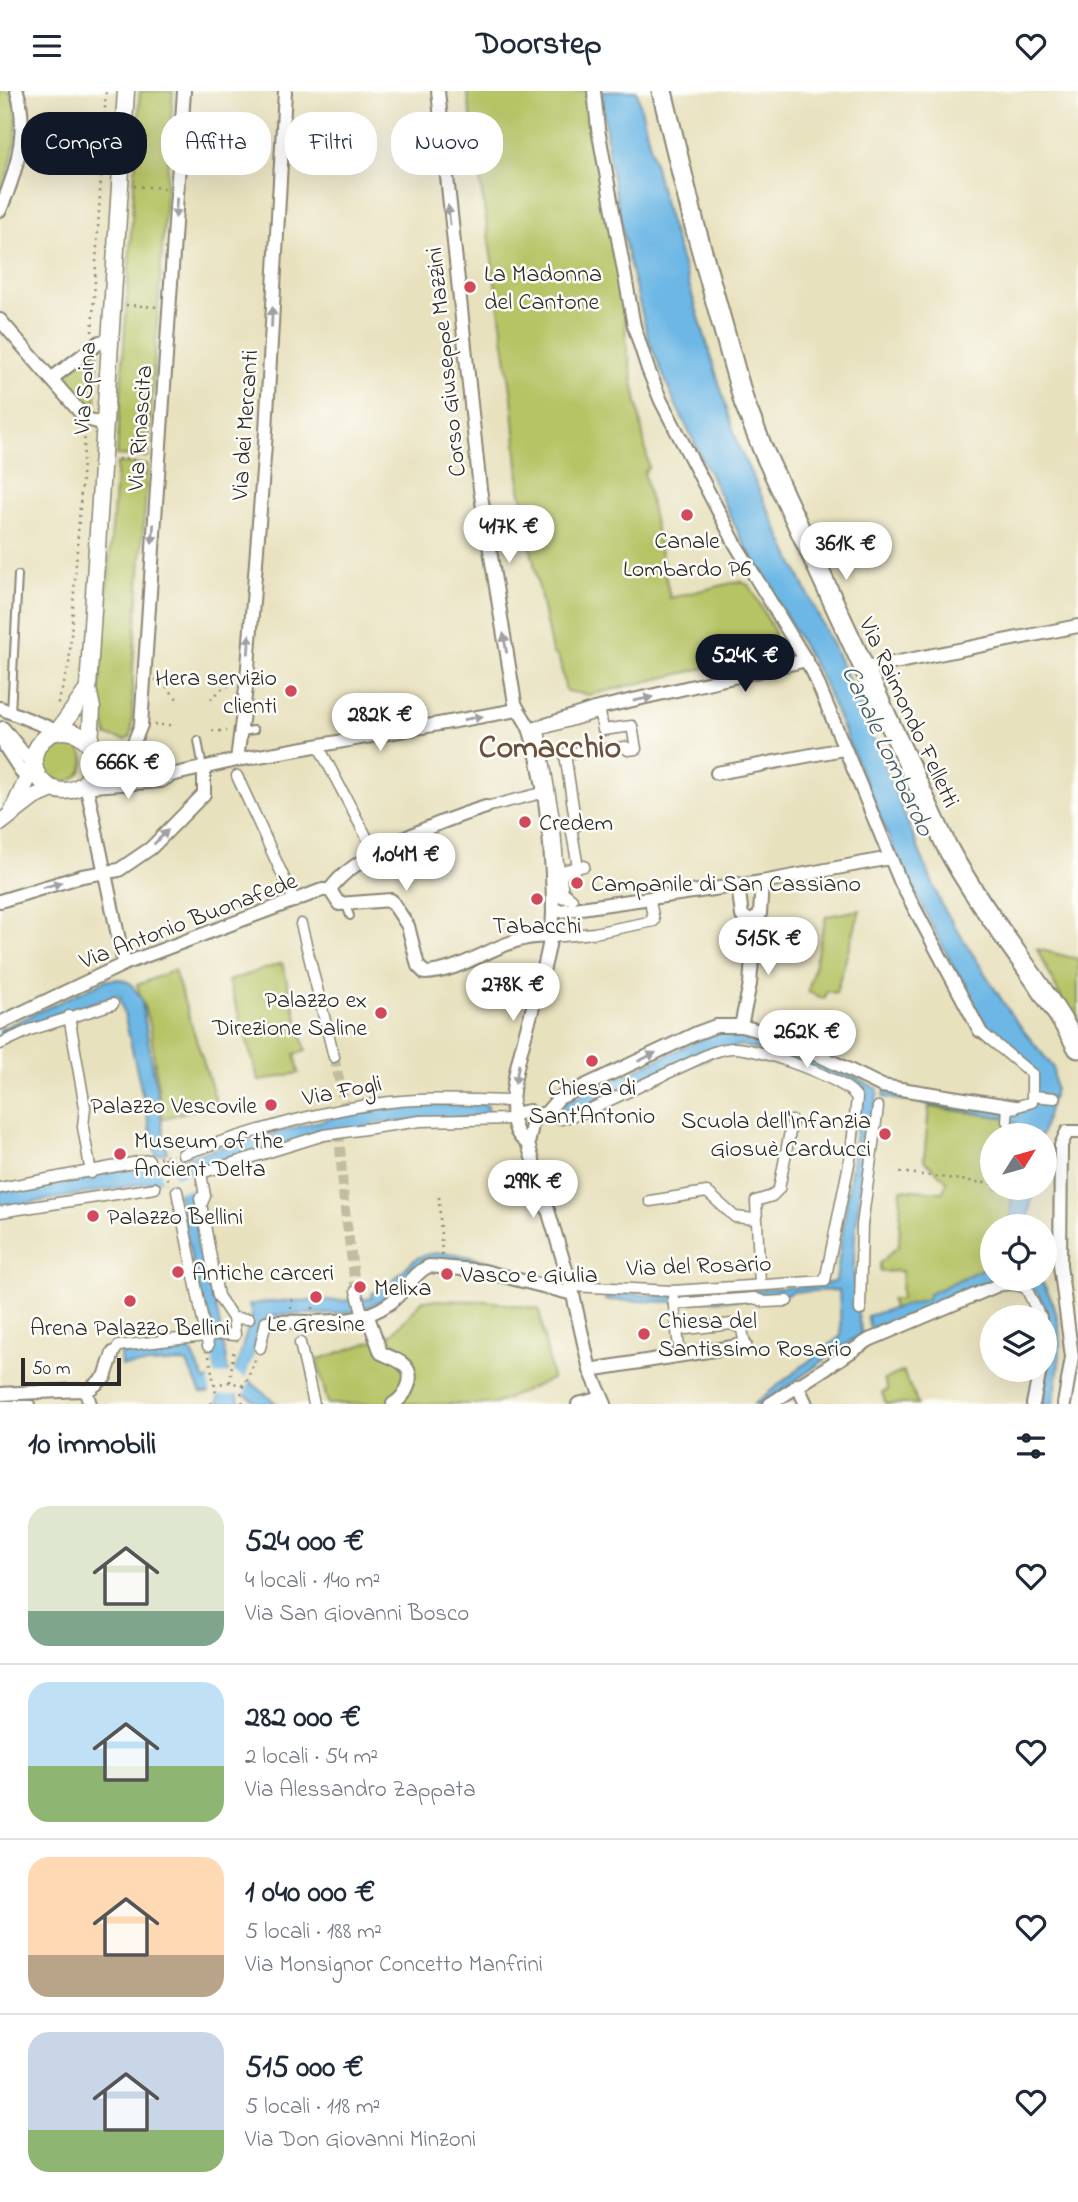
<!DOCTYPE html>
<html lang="it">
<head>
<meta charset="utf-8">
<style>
  body { margin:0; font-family:"Indie Flower",sans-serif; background:#f6f6f7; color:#1f2937; height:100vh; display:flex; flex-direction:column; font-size:26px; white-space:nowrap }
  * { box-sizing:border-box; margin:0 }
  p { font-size:23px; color:#747a83 }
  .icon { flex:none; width:38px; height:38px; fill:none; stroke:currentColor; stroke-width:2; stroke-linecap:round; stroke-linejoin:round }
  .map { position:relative; height:1313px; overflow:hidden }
  .side { display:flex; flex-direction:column; background:#fff; flex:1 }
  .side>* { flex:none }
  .guide { position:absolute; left:21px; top:21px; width:700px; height:63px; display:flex; gap:14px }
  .needle { width:46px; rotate:53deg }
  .controls { position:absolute; left:980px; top:1032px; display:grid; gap:14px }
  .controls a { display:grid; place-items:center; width:77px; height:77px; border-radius:50%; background:#fff; box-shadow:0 7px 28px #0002; font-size:35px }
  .scale { position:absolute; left:21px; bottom:18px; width:100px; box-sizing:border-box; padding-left:7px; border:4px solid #2b2b2b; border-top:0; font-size:19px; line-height:24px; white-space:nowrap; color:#2b2b2b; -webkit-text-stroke:5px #fdfcf7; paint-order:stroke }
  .price { position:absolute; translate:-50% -60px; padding:0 16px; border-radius:24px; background:#fff; color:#222; font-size:23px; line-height:46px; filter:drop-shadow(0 2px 4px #0008) }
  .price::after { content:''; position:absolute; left:50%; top:42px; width:21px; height:16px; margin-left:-10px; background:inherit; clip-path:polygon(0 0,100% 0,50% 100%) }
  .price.on { background:#111827; color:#fff }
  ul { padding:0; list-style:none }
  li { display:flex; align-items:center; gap:21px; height:175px; padding:0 28px }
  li+li { border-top:2px solid #e0e1e3 }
  li span { display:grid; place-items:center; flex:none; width:196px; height:140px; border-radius:21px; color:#555 }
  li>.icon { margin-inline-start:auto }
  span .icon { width:84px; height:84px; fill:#fffc; stroke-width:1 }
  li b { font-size:30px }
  h2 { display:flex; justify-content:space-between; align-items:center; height:84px; padding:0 28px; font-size:30px }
  .tag { padding:0 24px; border-radius:28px; background:#fff; box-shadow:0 7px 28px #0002; font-size:24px; line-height:63px }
  .tag.on { background:#111827; color:#fff }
  header { display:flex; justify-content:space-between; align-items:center; height:91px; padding:0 28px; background:#fff; font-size:32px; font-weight:700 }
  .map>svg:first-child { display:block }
  .green { fill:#b7c466; stroke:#717848; stroke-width:2 }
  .water { fill:#6cb7e5; stroke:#4c7188; stroke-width:2 }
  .pier { fill:#e8e1be }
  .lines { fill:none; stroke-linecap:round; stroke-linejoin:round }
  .pedestrian-tunnel { stroke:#c2bda1; stroke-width:10; stroke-dasharray:10 5; stroke-linecap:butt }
  .service-casing { stroke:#8a8674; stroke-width:10 }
  .pedestrian-casing { stroke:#8a8674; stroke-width:13 }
  .minor-casing { stroke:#8a8674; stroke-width:16 }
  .tertiary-casing { stroke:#8a8674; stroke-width:19 }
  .secondary-casing { stroke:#8a8674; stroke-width:23 }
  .path { stroke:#8a8674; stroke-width:2.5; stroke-dasharray:2 5; stroke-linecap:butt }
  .service { stroke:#fff; stroke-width:6 }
  .pedestrian { stroke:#fff; stroke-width:10 }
  .minor { stroke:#fff; stroke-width:12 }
  .tertiary { stroke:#fff; stroke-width:16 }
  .secondary { stroke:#fff; stroke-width:19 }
  .oneway { fill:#a0a0a0 }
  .poi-dot { fill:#d1495b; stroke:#fdfcf7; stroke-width:2.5 }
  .labels { text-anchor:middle; stroke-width:5; stroke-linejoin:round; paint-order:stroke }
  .poi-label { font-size:24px; fill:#2b2b2b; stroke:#fdfcf7; text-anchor:start }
  .street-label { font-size:24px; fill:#2b2b2b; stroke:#fdfcf7 }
  .water-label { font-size:26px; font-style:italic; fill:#425c6c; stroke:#fdfcf7 }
  .district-label { font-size:32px; font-weight:bold; fill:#6b5240; stroke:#fdfcf7 }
</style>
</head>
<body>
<header><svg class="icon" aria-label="menu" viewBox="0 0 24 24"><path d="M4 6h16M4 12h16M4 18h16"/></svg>Doorstep<svg class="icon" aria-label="heart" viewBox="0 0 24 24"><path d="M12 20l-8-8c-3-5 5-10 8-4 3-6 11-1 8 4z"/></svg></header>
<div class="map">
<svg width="1078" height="1313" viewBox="0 0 1078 1313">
  <rect width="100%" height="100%" fill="#fdfcf7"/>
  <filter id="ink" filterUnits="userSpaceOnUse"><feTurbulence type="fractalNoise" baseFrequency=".0143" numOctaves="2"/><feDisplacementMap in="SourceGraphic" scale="14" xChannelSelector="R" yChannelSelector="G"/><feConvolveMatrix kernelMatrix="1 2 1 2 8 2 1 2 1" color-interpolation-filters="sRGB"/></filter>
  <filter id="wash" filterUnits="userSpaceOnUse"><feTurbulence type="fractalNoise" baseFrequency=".00686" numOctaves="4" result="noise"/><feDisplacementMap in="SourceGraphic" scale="28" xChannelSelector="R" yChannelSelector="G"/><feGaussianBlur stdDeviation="1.57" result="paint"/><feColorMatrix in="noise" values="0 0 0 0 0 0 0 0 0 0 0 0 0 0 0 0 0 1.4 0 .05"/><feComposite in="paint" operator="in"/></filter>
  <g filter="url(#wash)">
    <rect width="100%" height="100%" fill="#e8e1be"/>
    <g class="green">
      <path d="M0,0H10C25,33 11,74 0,106Z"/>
      <path d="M140,0H173L148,366L117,364Z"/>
      <path d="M467,0H588L590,32L598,56L620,174L627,257L649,377L644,381L670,507L740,490L750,495L775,542L766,556L748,567L589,604L566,600L559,568L552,561L531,458L530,435L520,398L512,306Z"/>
      <path d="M99,255L95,323L62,285Z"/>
      <path d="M117,372L148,374L133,575L132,636L131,645L126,649L107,645L99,603Z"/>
      <circle cx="64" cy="670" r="20"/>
      <path d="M860,819L836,902L827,900L824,908L808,901L826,825Z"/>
      <path d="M1037,858L1078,868V941Z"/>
      <path d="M282,872L306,960L295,963L299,982L259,990L228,890Z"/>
      <path d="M174,879L218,1016L199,1017L162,1028L150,934L137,894Z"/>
      <path d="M929,1016L1013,1028L1016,1033L1017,1045H992V1097H1013L1009,1136H992V1173L929,1203L928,1208L893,1219L891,1208H901L902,1180L880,1181V1172L899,1154L901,1098L943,1101L947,1090L924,1069Z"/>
      <path d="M423,1209L487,1210L539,1218L552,1288L495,1313H328L317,1269L391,1244Z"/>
      <path d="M903,1280L918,1313H886L882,1302L888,1299L884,1289Z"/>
    </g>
    <g class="water">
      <path d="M602,0H637L663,109L739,357L850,592L942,815L1014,928L1053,976L1055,998L1041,1045H1017L1016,1033L1002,1026L883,1006L885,1000L1018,1020L1032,1015V977L981,930L895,762L822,588L742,449L674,310L649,250L628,167L609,68Z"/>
      <path d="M120,888L130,892L141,907L167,1062L156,1064L120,905H112L29,934L0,948V939L106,889Z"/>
      <path d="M719,940C777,942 827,974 878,998C866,1078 841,1163 862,1242L763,1313H754L841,1245L839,1199L792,1201L779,1207L674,1211L605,1209L607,1202L671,1205L823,1194L836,1190L861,1006L856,999L782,965L740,954L578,1020L562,1024L559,1014Z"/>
      <path d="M482,1012L488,1015V1025L377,1032L190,1084L229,1281H234L252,1225L249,1214C289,1205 331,1214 372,1207V1202L393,1193V1188C404,1182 408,1170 422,1165C454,1153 524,1182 558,1193V1198L432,1170C401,1196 374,1222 332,1223C311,1224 287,1221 267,1226L246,1287L277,1313H259L247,1305H238L239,1313H217L219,1305L211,1298L209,1302H201L187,1272L181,1271L121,1275L120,1263L186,1256L192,1262L205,1290L215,1285L175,1087L0,1117V1100L185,1066L369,1017Z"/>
      <path d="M1013,1097H1033L1027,1136H1009Z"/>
      <path d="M992,1173V1188H1039C1068,1224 1061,1271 1053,1313H1038C1048,1282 1060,1220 1031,1196L975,1198L906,1227L870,1237L867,1225L927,1208L929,1203Z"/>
    </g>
    <g class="pier">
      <path d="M184,1063L185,1066L172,1069L175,1086L198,1080L199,1083L194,1086L198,1107H195L192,1098L175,1101L172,1091L155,1094V1091L162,1089L159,1072L151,1074L150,1070Z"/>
      <path d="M224,1251H228L232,1277L243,1252L234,1281L245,1287L256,1257L259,1258L242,1313L238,1303L219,1304L216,1313L215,1306L210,1305L207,1255H211L215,1284L229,1282Z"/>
    </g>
  </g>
  <g filter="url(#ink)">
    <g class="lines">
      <g class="pedestrian-tunnel">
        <path d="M334,966L345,1015"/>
        <path d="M339,1041L344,1112L356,1200"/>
      </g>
      <defs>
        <g id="service">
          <path d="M11,622L18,484"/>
          <path d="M241,641L254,639"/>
          <path d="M198,649L203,678"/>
          <path d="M345,812L350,825"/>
          <path d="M0,1313H31"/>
        </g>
        <g id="pedestrian">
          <path d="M600,621L603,639L632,635L636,658L628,659L626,656L565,663L576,735L571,736L578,776L584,775L566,779L561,787L563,801L572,808L561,806L554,728L539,639Z"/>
          <path d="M319,656L376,764"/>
          <path d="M237,685L295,811"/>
          <path d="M486,716L542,702"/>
          <path d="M301,833L334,966"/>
          <path d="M552,846L594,842L654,830L651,815"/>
          <path d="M69,925L85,1016L83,1036L91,1082"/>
          <path d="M980,940L1032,983V1011L1015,1016"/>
          <path d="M0,953L30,939L113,913"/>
          <path d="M1033,1005L1055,1007"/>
          <path d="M546,1022L561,1028L582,1022L711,962C718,960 725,957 733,957C755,956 848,988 857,1007L851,1063L825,1190L673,1200L571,1195"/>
          <path d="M1007,1030L1008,1015"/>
          <path d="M183,1063C245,1043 310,1022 375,1013C420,1006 468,1009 514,1010"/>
          <path d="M0,1097L149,1069"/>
          <path d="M177,1100L208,1255"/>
          <path d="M200,1107L218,1205L233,1227L249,1228"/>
          <path d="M650,1110L707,1101L735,1126L755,1128"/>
          <path d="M202,1112L205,1105L201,1082L324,1044L420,1030L513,1028"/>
          <path d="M0,1121L155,1097"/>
          <path d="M760,1193L756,1110L772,1105L779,1098L792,1030"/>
          <path d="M996,1195L1012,1193L1026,1197L1040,1226"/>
          <path d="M356,1200L363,1225"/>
          <path d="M673,1207L680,1264"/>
          <path d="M674,1213L754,1207L765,1211L787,1210"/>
          <path d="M860,1219L862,1134L878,1016"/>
          <path d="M677,1239L732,1233L742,1238L745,1254"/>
          <path d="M300,1252L314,1313"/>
          <path d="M260,1257L266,1230"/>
          <path d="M113,1262L119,1255L222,1243L235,1244L233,1227"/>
        </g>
        <g id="minor">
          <path d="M438,0L480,398L515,612C519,622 527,630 530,640C546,688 553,770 553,821C553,880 499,990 515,1036C517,1044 522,1048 528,1053L571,1195L590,1279L605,1313"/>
          <path d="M594,0L598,38L634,235L648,278L661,310L736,454L813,581L901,792L980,940"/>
          <path d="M0,119C16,83 29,38 17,0"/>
          <path d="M0,229L86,328L105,333"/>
          <path d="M51,288L100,251L110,249"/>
          <path d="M864,578L1078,535"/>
          <path d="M0,617L57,640"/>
          <path d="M3,637L32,673"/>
          <path d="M530,639L594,618L807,569"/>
          <path d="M0,640L6,657L27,689"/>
          <path d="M91,658L171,684"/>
          <path d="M117,665L132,656L141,634L184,0"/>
          <path d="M237,669L247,589L266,340L285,0"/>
          <path d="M717,682L843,658"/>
          <path d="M79,696L161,690L171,684L237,669L517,619"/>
          <path d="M87,697L124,873"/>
          <path d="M738,793L742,825L752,831L760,823L762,791"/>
          <path d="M330,799L339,813L391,809L408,835L418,875L425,882C470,880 504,841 552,846"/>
          <path d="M330,799C351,764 446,728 486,716"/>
          <path d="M0,810L82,785L119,779L151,757L204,703V679"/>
          <path d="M553,821L762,791L890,767"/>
          <path d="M0,932L124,873L322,799H330"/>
          <path d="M741,935L750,893L755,830"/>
          <path d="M513,1023L529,1020L534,1025L546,1022L559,1007L697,942L716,935H741L779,945L882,995L1015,1016"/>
          <path d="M528,1053L534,1025"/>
          <path d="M367,1223L381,1262C387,1265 397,1268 403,1273C418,1285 405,1306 393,1313"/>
          <path d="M1040,1226V1227"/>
          <path d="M269,1231C310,1229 354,1238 390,1212C404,1202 413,1182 429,1175L484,1180L573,1203"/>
          <path d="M590,1279L745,1254"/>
          <path d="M797,1294L806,1313"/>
          <path d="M86,1301L105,1286L113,1262"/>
          <path d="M0,1303L80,1299L86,1301L90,1313"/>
          <path d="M578,1313L602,1307"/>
          <path d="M770,1313L869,1249L996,1195"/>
          <path d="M1033,1313L1040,1279"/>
          <path d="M1064,1313L1072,1266L1060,1174L1061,1054L1067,1041H1078"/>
        </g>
        <g id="tertiary">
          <circle cx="64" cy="670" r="30"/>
          <path d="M58,640L88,598"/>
          <path d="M90,654L92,617L88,598L126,0"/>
          <path d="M12,721L33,676"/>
          <path d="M0,732L34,706L53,698"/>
        </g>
        <path id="secondary" d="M662,0L694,132L744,311L764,361L947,756C985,827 1040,887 1078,957"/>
      </defs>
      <use href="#service" class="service-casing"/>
      <use href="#pedestrian" class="pedestrian-casing"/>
      <use href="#minor" class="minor-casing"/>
      <use href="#tertiary" class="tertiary-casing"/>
      <use href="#secondary" class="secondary-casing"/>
      <g class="path">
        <path d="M134,95L165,97"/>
        <path d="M126,214L158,216"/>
        <path d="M92,241L106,0"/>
        <path d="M118,368L146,370"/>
        <path d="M155,589L162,590L178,609"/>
        <path d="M211,608L225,595H234"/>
        <path d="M58,613L69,574L85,342"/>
        <path d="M154,634H175"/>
        <path d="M212,640H227"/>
        <path d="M164,1066L169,1094"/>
        <path d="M159,1067L173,1064"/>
        <path d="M900,1081L992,1093"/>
        <path d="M439,1106L442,1165"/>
        <path d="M291,1217L292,1207"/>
        <path d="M313,1218L314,1209"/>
        <path d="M209,1265L216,1303"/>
        <path d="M230,1291L234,1256"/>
        <path d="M214,1294L230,1291L245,1295"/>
        <path d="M241,1303L256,1267"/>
        <path d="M242,1310L243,1313"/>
        <path d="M211,1313L213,1310"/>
      </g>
      <use href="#service" class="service"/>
      <use href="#pedestrian" class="pedestrian"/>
      <use href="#minor" class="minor"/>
      <use href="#tertiary" class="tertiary"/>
      <use href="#secondary" class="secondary"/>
    </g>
    <defs><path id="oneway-solid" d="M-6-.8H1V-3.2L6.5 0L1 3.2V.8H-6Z" transform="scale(1.75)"/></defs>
    <g class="oneway">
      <use href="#oneway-solid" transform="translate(176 117) rotate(94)"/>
      <use href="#oneway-solid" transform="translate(449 124) rotate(-96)"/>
      <use href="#oneway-solid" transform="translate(272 226) rotate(-87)"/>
      <use href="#oneway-solid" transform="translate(153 443) rotate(94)"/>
      <use href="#oneway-solid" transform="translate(505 552) rotate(-99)"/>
      <use href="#oneway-solid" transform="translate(249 553) rotate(-86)"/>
      <use href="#oneway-solid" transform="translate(643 608) rotate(-12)"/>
      <use href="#oneway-solid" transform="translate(473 627) rotate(-10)"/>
      <use href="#oneway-solid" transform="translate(161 746) rotate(-45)"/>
      <use href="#oneway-solid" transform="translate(52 794) rotate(-16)"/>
      <use href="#oneway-solid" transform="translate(647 966) rotate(-26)"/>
      <use href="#oneway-solid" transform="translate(517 983) rotate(101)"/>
    </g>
  </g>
  <g class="poi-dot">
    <circle cx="470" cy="196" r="7"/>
    <circle cx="687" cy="424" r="7"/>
    <circle cx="291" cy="600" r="7"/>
    <circle cx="525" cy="731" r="7"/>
    <circle cx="577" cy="792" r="7"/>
    <circle cx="537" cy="808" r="7"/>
    <circle cx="381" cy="922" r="7"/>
    <circle cx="592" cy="970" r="7"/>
    <circle cx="271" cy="1014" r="7"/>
    <circle cx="885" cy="1043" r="7"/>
    <circle cx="120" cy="1063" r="7"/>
    <circle cx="93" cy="1125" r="7"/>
    <circle cx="178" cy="1181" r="7"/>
    <circle cx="447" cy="1183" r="7"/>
    <circle cx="360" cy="1196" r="7"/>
    <circle cx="316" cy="1206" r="7"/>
    <circle cx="130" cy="1210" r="7"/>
    <circle cx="644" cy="1243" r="7"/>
  </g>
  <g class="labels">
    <g class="poi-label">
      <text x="484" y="190">La Madonna<tspan x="484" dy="28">del Cantone</tspan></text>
      <text x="687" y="457" text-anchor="middle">Canale<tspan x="687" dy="28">Lombardo P6</tspan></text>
      <text x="277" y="594" text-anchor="end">Hera servizio<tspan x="277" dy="28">clienti</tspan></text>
      <text x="539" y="739">Credem</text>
      <text x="591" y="800">Campanile di San Cassiano</text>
      <text x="537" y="842" text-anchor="middle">Tabacchi</text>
      <text x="367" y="916" text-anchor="end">Palazzo ex<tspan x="367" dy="28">Direzione Saline</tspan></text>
      <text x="592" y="1004" text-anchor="middle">Chiesa di<tspan x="592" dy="28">Sant'Antonio</tspan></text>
      <text x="257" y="1022" text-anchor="end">Palazzo Vescovile</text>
      <text x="871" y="1037" text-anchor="end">Scuola dell'Infanzia<tspan x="871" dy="28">Giosuè Carducci</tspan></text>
      <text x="134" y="1057">Museum of the<tspan x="134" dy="28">Ancient Delta</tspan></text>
      <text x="107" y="1133">Palazzo Bellini</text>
      <text x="192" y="1189">Antiche carceri</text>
      <text x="461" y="1191">Vasco e Giulia</text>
      <text x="374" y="1204">Melixa</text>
      <text x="658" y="1237">Chiesa del<tspan x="658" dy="28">Santissimo Rosario</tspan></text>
      <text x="316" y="1240" text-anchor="middle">Le Gresine</text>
      <text x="130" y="1244" text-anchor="middle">Arena Palazzo Bellini</text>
    </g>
    <g class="street-label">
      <text transform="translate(445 271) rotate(-96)" y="8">Corso Giuseppe Mazzini</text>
      <text transform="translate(84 297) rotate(-86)" y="8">Via Spina</text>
      <text transform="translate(244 334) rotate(-86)" y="8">Via dei Mercanti</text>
      <text transform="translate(139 337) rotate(-86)" y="8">Via Rinascita</text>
      <text transform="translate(910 621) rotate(65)" y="8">Via Raimondo Felletti</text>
      <text transform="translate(188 829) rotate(-21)" y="8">Via Antonio Buonafede</text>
      <text transform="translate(342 999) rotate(-11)" y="8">Via Fogli</text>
      <text transform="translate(699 1174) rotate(-2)" y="8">Via del Rosario</text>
    </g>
    <g class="water-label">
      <text transform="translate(889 659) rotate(65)" y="9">Canale Lombardo</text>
    </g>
    <g class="district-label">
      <text x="550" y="666">Comacchio</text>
    </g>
  </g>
</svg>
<div class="controls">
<a><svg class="needle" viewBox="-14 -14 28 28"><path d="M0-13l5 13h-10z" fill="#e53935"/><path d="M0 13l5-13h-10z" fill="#747a83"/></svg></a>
<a><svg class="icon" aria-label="locate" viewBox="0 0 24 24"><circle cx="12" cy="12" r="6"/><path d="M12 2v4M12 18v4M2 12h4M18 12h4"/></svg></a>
<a><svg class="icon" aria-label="layers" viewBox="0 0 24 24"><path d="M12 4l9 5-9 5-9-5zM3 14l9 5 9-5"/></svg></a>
</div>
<div class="scale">50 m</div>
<b class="price" style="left:509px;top:474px">417K €</b>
<b class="price" style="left:846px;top:491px">361K €</b>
<b class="price on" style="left:745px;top:603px">524K €</b>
<b class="price" style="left:380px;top:662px">282K €</b>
<b class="price" style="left:128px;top:710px">666K €</b>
<b class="price" style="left:406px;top:802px">1.04M €</b>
<b class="price" style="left:768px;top:886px">515K €</b>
<b class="price" style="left:513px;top:932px">278K €</b>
<b class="price" style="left:807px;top:979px">262K €</b>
<b class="price" style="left:533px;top:1129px">299K €</b>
<div class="guide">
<a class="tag on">Compra</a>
<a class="tag">Affitta</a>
<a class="tag">Filtri</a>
<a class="tag">Nuovo</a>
</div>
</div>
<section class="side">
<h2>10 immobili<svg class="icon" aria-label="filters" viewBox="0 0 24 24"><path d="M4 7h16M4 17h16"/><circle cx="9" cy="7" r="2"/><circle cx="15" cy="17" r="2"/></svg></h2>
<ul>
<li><span style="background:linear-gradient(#dfe7d0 75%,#7fa58c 0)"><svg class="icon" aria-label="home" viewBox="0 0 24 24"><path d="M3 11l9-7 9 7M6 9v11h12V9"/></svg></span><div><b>524 000 €</b><p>4 locali · 140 m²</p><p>Via San Giovanni Bosco</p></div><svg class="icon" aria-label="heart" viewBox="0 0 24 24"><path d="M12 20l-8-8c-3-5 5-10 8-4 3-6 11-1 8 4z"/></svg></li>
<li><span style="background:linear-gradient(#bfe0f5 60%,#8fb573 0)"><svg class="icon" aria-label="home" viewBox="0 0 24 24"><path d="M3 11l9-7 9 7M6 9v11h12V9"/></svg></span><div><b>282 000 €</b><p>2 locali · 54 m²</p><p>Via Alessandro Zappata</p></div><svg class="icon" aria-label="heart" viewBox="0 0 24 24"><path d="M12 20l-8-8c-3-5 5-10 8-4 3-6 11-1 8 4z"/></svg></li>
<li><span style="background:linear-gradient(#ffd9b3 70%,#b9a48a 0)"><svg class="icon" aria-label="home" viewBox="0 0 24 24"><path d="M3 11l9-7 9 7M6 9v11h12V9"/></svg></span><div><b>1 040 000 €</b><p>5 locali · 188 m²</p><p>Via Monsignor Concetto Manfrini</p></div><svg class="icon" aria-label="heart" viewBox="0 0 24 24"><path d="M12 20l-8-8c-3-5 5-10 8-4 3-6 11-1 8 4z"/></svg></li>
<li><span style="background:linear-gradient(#c9d6e8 70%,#8fb573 0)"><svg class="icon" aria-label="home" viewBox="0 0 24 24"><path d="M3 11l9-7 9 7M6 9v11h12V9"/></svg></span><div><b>515 000 €</b><p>5 locali · 118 m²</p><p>Via Don Giovanni Minzoni</p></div><svg class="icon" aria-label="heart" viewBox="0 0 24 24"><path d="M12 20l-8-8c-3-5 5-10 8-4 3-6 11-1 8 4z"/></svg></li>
</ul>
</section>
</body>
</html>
